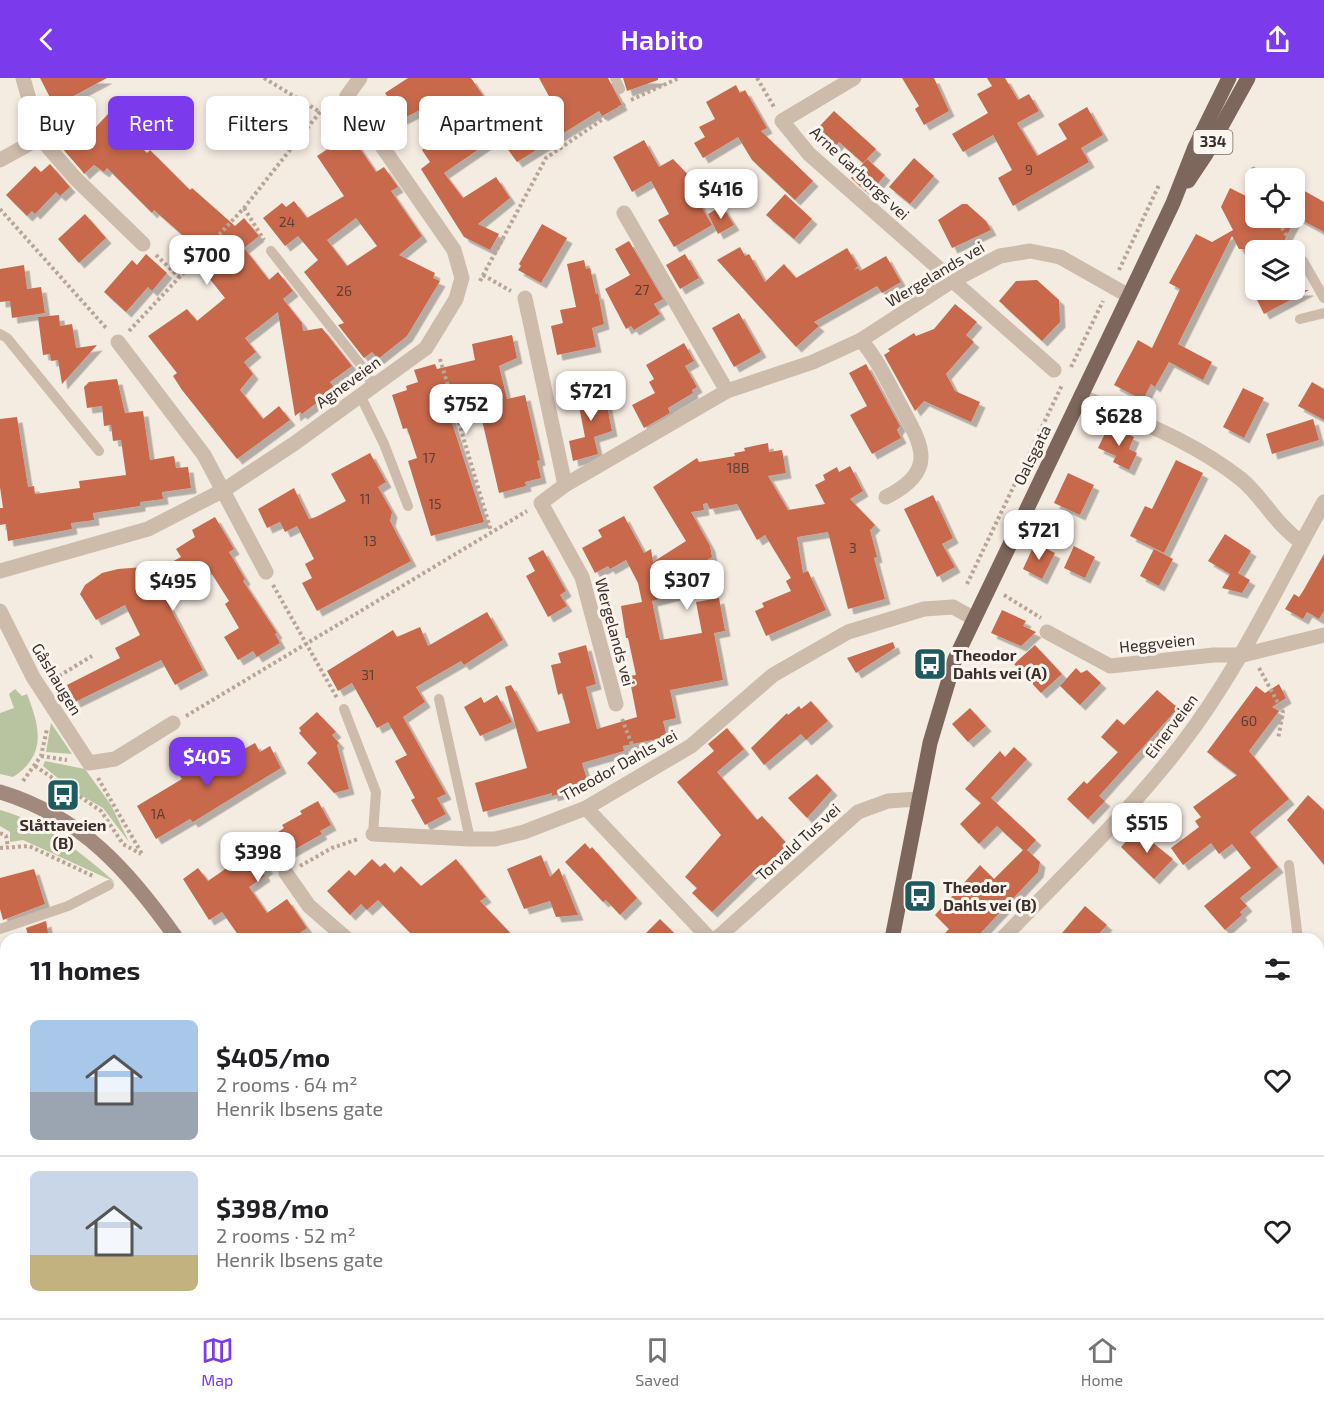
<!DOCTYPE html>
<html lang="en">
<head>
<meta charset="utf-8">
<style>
  body { margin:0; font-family:"Exo 2",sans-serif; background:#f6f6f6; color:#202124; height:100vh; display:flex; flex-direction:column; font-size:22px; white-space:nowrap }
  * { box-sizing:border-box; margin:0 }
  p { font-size:20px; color:#757577 }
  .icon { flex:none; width:33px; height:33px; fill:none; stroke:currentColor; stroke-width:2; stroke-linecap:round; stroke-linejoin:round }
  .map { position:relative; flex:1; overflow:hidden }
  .sheet { position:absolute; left:0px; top:855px; width:1324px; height:386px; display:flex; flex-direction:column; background:#fff; border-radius:18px 18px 0 0; box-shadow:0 3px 9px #0003 }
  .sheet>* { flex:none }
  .hud { position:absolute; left:18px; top:18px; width:600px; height:54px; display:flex; gap:12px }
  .controls { position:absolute; left:1245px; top:90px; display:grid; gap:12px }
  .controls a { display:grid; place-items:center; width:60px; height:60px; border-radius:9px; background:#fff; box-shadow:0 3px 9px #0003; font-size:30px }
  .price { position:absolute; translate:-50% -51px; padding:0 14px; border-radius:12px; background:#fff; color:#222; font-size:20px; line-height:39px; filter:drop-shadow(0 2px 3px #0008) }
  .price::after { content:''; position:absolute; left:50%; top:36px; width:18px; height:14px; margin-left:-9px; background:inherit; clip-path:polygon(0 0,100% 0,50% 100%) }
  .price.current { background:#7c3aed; color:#fff }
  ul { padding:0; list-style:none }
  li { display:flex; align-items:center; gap:18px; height:150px; padding:0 30px }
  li+li { border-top:2px solid #e0e0e0 }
  li span { display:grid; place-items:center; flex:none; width:168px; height:120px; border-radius:9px; color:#555 }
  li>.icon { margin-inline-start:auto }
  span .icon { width:72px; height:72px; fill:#fffc; stroke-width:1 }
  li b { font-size:26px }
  h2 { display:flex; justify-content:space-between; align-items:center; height:72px; padding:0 30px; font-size:26px }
  .chip { padding:0 21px; border-radius:9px; background:#fff; box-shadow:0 3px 9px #0003; font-size:21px; line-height:54px }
  .chip.current { background:#7c3aed; color:#fff }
  header { display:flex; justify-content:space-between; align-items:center; height:78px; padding:0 30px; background:#7c3aed; color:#fff; font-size:27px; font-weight:600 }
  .dock { display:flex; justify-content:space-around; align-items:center; height:84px; border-top:2px solid #e0e0e0; background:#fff; font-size:16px; color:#757577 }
  .dock a { display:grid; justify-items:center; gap:3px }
  .dock .current { color:#7c3aed }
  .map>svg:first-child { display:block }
  .green { fill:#b8c4a0 }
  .building { fill:#c8694b; fill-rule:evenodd; filter:url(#shadow) }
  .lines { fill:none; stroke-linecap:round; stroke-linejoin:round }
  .path { stroke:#b9a596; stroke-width:4; stroke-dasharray:3 3; stroke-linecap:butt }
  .service { stroke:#cdbbac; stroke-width:10 }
  .minor { stroke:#cdbbac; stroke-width:15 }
  .secondary { stroke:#a18a7d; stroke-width:15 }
  .primary { stroke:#7d675c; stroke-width:15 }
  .labels { text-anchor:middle; stroke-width:6; stroke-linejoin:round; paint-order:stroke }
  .number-label { font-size:14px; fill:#5e3e33 }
  .shield { fill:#fbf5ee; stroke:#756b66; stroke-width:1.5 }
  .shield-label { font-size:15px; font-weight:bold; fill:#3b302b }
  .street-label { font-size:16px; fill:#3b302b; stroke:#fbf5ee }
  .poi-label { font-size:16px; font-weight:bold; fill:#3b302b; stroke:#fbf5ee; text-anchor:start }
</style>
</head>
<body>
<header><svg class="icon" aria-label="back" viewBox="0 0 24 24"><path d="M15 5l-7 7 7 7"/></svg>Habito<svg class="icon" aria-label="share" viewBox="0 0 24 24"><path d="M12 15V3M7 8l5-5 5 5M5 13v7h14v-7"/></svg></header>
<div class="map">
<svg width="1324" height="1240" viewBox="0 0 1324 1240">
  <defs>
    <filter id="shadow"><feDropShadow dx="5.5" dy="5.5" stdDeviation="0" flood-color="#0004"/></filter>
  </defs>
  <rect width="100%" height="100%" fill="#f4ebe1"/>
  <g class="green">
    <path d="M15,611L22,618L27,616C40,649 47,677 13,699L0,696V635L14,630L9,616Z"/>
    <path d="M51,645L72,676L46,674Z"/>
    <path d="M45,683L85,691L111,727L129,764L103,730L75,714L43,688Z"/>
    <path d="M0,732C46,745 80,774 115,804L23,762L10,764V754L0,748Z"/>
  </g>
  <g class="building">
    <path d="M40,0H107L66,22L95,50L108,36L147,75L150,72L190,112L192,110L235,148L244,140L259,158L244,170L269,202L278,194L293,213L283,221L302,245L303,253L322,250L352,288L330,304L335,311L302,336L300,334L295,338L278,234L245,260L256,274L244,284L253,296L240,312L263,341L279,328L290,342L237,381L182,312L173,298L177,295L148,258L187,231L197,243L225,220L205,195L215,186L154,132L152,135L107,90L104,94L94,87L84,96L82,93L49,55L61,41Z"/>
    <path d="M408,0H471L499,41L516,29L523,39L551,22L539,0H608L622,27L602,38L599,33L517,84L498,58L444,95L463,120L496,99L510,120L478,146L499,156L490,172L464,159L421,91L430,84L422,72L447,54L428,28L402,41L385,15Z"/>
    <path d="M623,0H658V2L627,13Z"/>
    <path d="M902,0H934L949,33L924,47L915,31L919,28Z"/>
    <path d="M987,0H1005L1018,22L1029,16L1039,33L1017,45L1037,78L1067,61L1058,46L1087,29L1103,57L1081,70L1089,84L1013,128L998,100L1012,92L993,57L963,74L952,56L988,35L977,16L992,8Z"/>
    <path d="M736,7L740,15L745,12L767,50L761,53L813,103L795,122L752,82L738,59L703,80L694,65L705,59L699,49L715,41L706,24Z"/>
    <path d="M834,33L876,71L863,85L839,64L834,70L815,53Z"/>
    <path d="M350,56L376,94L384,89L398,109L391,113L422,158L399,177L435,195L433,200L440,203L407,258L378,281L372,274L364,280L338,247L344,245L304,194L318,182L298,158L285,168L263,140L282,125L286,129L294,123L307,140L344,118L317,78ZM356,140L377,168L347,188L327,162Z"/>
    <path d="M644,62L659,89L673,81L688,97L684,99L712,147L674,169L658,142L669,136L651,103L632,114L613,79Z"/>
    <path d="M914,80L934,98L910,126L889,109Z"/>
    <path d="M867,81L885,97L869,116L851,100Z"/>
    <path d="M50,86L70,109L60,118L56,114L35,136L32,133L27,138L6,117L35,88L41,94Z"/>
    <path d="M1294,107L1324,124V154L1294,138Z"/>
    <path d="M1230,110L1252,121L1256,128V140H1296L1285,161L1291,172L1239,171L1232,158L1178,266L1212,284L1203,302L1169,284L1155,309L1151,306L1143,322L1114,307L1138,262L1152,270L1180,211L1169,205L1196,156L1212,164L1233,152L1221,129Z"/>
    <path d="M785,116L812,141L794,161L766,137Z"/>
    <path d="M962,126H967L986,143L991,152L952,170L938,142Z"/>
    <path d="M722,128L734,147L718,156L708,136Z"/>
    <path d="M85,136L106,160L79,185L58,161Z"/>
    <path d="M542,146L567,160L541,205L518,192L521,188L519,186Z"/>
    <path d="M629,163L663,221L654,226L660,236L634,252L631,248L626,251L605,211L630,197L615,171Z"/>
    <path d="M740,169L745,178L749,176L765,204L784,186L796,200L847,170L858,188L854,192L858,190L860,193L886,178L901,204L882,215L877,208L814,244L819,248L796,269L717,182Z"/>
    <path d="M146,176L167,195L152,213L148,209L126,234L104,214L132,182L137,187Z"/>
    <path d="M685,176L699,200L680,211L666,187Z"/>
    <path d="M584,182L586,191L590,190L596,216L598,215L604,246L592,250L596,269L557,277L551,248L563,245L560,232L576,229L567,186Z"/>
    <path d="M24,187L27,211L41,209L45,235L12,240L10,223L0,224V191Z"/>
    <path d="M1037,202L1059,222L1060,244L1042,263L999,223L1016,203Z"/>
    <path d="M1252,212H1309L1264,236Z"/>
    <path d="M955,226L977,244L966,257L974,264L946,296L955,313L980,324L971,344L924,323L915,333L884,277L890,273L888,271L914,255L916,258L934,251Z"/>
    <path d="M739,235L761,274L734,289L712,250Z"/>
    <path d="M59,237L60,248L72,246L76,270L97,267L62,306L58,282L51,283L50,276L43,277L38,239Z"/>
    <path d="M512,257L517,280L499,288L507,321L525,317L540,382L537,383L541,400L525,404L526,408L499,415L474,308L443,317L484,444L431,458L408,383L417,380L407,350L403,351L392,317L407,312L406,308L418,304L414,292L435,286L437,291L475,282L472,266Z"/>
    <path d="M684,265L694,283L685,288L697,309L692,312L693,315L668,330L670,335L644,350L632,327L655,315L649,304L654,301L646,287Z"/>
    <path d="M866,286L900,348L897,352L901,360L872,376L850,337L867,328L849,295Z"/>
    <path d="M117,301L125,335L143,333L150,382L174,378L176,390L188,389L191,410L162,414L163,421L140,424V428L93,435L94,442L71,445L72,451L8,463L6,446L0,447V430H3L0,409V341L17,339L28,409L34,408L35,416L80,410L79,403L126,397L121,362L113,363L111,347L104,348L102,328L87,330L84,309L89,304Z"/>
    <path d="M1312,304L1324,311V342L1298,328Z"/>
    <path d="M603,308L612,353L594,359L598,376L573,383L569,363L585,359L576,313Z"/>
    <path d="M1243,310L1264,320L1244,360L1223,349Z"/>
    <path d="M1313,341L1319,362L1272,376L1266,356Z"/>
    <path d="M1109,347L1134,359L1129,371L1137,375L1129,392L1113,384L1116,378L1098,370Z"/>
    <path d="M768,365L769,374L782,372L786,395L768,398L788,432L825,426L815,407L825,402L823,397L837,389L839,394L850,388L863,413L850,421L875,447L870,452L877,479L874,480L885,521L848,531L828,454L797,459L803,495L808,493L826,532L766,558L755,533L764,529L762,525L791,513L786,503L791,500L765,457L757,462L737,426L710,431L707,425L703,426L704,432L691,434L710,468L712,479L679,500L687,514L652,523L660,562L702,555L696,524L719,520L725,553L714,555L723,602L670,612L676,640L663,643L667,659L623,668L624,673L582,685L588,705L572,709L573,712L552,718V715L483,734L475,705L527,690L505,609L511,607L537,654L570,645L562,615L558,617L551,587L561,585L558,575L586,567L596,606L586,609L597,651L637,639L629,598L636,597L628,560H626L621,528L642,524L638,505L626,482L610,491L608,488L595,495L582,470L602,459L598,452L624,438L644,475L651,471L653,484L686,463L653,409L697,380L699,384L735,378L734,375L745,373L744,370Z"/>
    <path d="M370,375L386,404L378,409L392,434L390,443L411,483L317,533L302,505L312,500L305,486L314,481L297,448L285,454L280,444L267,450L258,431L294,410L309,441L316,439L346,423L331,396Z"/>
    <path d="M1176,382L1203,395L1164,475L1130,458L1145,428L1152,431Z"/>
    <path d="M1068,395L1094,407L1080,437L1054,425Z"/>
    <path d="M933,417L953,460L942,466L955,489L937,499L904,431Z"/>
    <path d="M215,439L234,471L229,474L245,501L243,503L277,555L275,556L280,565L257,579L253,573L238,582L224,559L239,550L225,526L229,523L208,490L163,516L203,592L175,607L161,582L75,624L67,607L120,580L115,570L140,557L125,527L96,542L80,516L85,507L102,495L118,491L144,489V499L181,479L176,471L195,459L192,452Z"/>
    <path d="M1225,456L1251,473L1238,495L1250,502L1242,515L1222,510L1230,496L1208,483Z"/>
    <path d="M1035,465L1055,475L1042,501L1023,491Z"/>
    <path d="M1074,468L1095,479L1085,500L1064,490Z"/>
    <path d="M1154,471L1173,481L1159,508L1140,498Z"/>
    <path d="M543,472L566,513L560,517L567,528L548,539L526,498L535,493L528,480Z"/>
    <path d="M1324,476V533L1319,541L1307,534L1303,541L1285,531L1294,516L1299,519L1303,513Z"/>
    <path d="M1002,532L1026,543L1023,548L1036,554L1021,568L991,555Z"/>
    <path d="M487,534L503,562L464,587L461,583L416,609L425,624L403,639L446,716L437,720L446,736L425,747L411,722L415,720L395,683L407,677L388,644L377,650L352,605L338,613L327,593L393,552L397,559L420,549L428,568Z"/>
    <path d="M893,564L895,570L856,595L847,580Z"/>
    <path d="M1035,567L1062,596L1041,615L1014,586Z"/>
    <path d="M1076,590L1081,595L1087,592L1101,605L1080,627L1060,608Z"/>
    <path d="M1279,606L1286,620L1272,629L1279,633L1249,673L1289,721L1250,754L1278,789L1240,820L1247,828L1240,834L1242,837L1225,852L1204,828L1251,790L1232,766L1219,776L1211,765L1183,787L1171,770L1199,749L1195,743L1201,739L1193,729L1237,697L1207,674L1256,608L1265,615Z"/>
    <path d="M1157,612L1178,630L1099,718L1105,723L1088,741L1067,721L1084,703L1087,706L1118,674L1101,659L1117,641L1124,647Z"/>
    <path d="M497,617L512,644L480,658L464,629L481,619L484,625Z"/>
    <path d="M811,623L828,643L806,662L801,656L764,687L751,670L787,635L788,637L799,628L801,631Z"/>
    <path d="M970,630L986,648L968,664L952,646Z"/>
    <path d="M317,634L336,654L332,657L339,665L337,667L349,711L334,715L307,685L317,675L299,655L301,653L299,650Z"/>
    <path d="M727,650L744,671L717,694L757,742L762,738L788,767L760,793L757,790L712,834L692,815L697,810L685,799L721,757L677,704L714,673L708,666Z"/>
    <path d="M255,665L260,674L270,668L281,690L193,744L190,741L156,761L137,728L182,701L177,694L205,677L211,689Z"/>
    <path d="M1014,669L1027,681L991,720L1036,762L1027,772L1040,784L1038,794L975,861H939L949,851L935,837L980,787L994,801L1023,772L997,748L979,766L960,746L981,725L965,711L1000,673L1005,679Z"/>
    <path d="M817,696L832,712L807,740L788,720Z"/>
    <path d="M1308,717L1324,732V787L1287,742Z"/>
    <path d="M318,723L331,747L320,753L322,756L265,788L268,790L263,794L265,798L249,809L267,835L287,821L307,850L291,861H241L222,834L209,842L183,801L198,790L208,803L284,750L282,747L302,736L300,733Z"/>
    <path d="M1137,752L1173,781L1154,801L1121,769Z"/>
    <path d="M585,765L590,771L592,769L637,820L620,837L606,822L603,824L565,784Z"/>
    <path d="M541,777L550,799L559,790L578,837L556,839L550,823L524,831L507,791Z"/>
    <path d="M372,781L380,789L385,785L394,795L401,788L421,808L456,781L486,819L480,823L516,861H416L378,822L367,832L361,826L350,837L327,813L349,792L355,798Z"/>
    <path d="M34,791L45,826L3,842L0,831V800Z"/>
    <path d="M1085,828L1107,847L1094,861H1057Z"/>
    <path d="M660,841L680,861H640Z"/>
    <path d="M46,843L49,861H29L26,850Z"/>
  </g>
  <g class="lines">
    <g class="path">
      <path d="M264,0L320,34"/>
      <path d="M757,0L774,29"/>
      <path d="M631,22L679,0"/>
      <path d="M1253,89L1256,100"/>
      <path d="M244,130L264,162"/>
      <path d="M0,131L107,251"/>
      <path d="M1275,140L1296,171"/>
      <path d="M156,177L179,199"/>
      <path d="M1119,192L1159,107"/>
      <path d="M483,197L511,213"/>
      <path d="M480,203L546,80L625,26"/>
      <path d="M129,253L244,130L320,34L334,25"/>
      <path d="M440,281L491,453"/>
      <path d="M1071,289L1103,223"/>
      <path d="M967,506L1062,307"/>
      <path d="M273,507L337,620"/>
      <path d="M1004,517L1041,540"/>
      <path d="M1259,590L1283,634L1278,661"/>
      <path d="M54,601L92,578"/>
      <path d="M186,638L527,433"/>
      <path d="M622,641L638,682"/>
      <path d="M41,678L67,682"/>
      <path d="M35,688L101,733L123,766L141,776"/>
      <path d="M98,700L142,776"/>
      <path d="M23,703L41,678L47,651"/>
      <path d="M0,755L6,758L8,769"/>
      <path d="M0,770L29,768L93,798"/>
      <path d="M300,788L332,770L358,761"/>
      <path d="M92,1240L99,1234"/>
    </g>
    <g class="service">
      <path d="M615,0L620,11"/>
      <path d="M271,173L360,286L374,308"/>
      <path d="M1303,183L1324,220"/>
      <path d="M1300,241L1324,235"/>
      <path d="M0,256L7,260L99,373"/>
      <path d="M360,317L384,366L408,428"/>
      <path d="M439,621L470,761"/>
      <path d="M344,631L376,714L373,756"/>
      <path d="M1289,787L1298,861"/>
      <path d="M0,851L68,828L109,807"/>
      <path d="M1318,898L1324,903"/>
    </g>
    <g class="minor">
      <path d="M23,0L40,60L75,100L143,166"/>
      <path d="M854,0L782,43L809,76L1054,292"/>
      <path d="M0,82L40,60"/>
      <path d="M624,135L727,313"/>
      <path d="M525,220L565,407"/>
      <path d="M861,262C877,281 887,302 899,325C921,366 940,392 886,419"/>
      <path d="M118,264L204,377L266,494"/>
      <path d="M1081,318C1136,342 1193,363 1241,401C1263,419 1274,445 1301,464"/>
      <path d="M0,493L148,451L224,412L295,365L426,270L456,221L462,200L454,172L347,18L360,0"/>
      <path d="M0,533L33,599L89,685L115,681L173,645"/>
      <path d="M1047,554L1110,588L1214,577H1243L1324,557"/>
      <path d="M616,626L582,499L541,425L565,407L727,313L813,284L861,262L952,203L1000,178L1030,173L1060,179L1129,218"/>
      <path d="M586,730L710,861"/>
      <path d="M373,756L470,761H495L524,754L586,730L691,668L773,597L848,554L924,531L953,529L973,540"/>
      <path d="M286,795L309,828L347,861"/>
      <path d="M716,861L858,734L888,723L918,721"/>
      <path d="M1002,861C1062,798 1128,736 1181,667C1239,592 1278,506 1324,424"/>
      <path d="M1318,992L1324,986"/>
      <path d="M124,1234L127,1240"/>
      <path d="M930,1234L941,1240"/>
      <path d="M596,1240L601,1234"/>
      <path d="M1092,1240L1097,1234"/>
    </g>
    <g class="secondary">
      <path d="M0,714C82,739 129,793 177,861"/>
      <path d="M486,1234L492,1240"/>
    </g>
    <g class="primary">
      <path d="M1188,103L1206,76L1248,0"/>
      <path d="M892,861L930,665L955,581L1129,218L1173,125L1195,69L1229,0"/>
      <path d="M821,1240L822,1234"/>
    </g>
  </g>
  <defs>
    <symbol id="bus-square" viewBox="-11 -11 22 22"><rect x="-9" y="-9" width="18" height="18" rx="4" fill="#1f5a5e" stroke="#fbf5ee"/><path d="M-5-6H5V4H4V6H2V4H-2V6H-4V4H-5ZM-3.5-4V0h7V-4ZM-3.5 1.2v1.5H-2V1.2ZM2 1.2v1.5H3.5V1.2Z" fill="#fff"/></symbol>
  </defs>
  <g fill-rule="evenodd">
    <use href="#bus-square" x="911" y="567" width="38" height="38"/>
    <use href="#bus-square" x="44" y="698" width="38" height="38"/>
    <use href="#bus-square" x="901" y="799" width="38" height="38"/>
  </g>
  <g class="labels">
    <g class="number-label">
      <text x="1029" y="97">9</text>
      <text x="287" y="149">24</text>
      <text x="642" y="217">27</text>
      <text x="344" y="218">26</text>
      <text x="429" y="385">17</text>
      <text x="738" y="395">18B</text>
      <text x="365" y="426">11</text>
      <text x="435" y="431">15</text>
      <text x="370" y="468">13</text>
      <text x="853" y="475">3</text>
      <text x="368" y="602">31</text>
      <text x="1249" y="648">60</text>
      <text x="158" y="741">1A</text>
    </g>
    <rect class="shield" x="1193.5" y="52" width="39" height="24" rx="4.5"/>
    <g class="shield-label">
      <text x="1213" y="69">334</text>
    </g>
    <g class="street-label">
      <text transform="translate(860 95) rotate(43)" y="6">Arne Garborgs vei</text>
      <text transform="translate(935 196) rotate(-31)" y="6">Wergelands vei</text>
      <text transform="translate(348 304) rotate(-36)" y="6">Agneveien</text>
      <text transform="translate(1032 377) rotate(-64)" y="6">Oalsgata</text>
      <text transform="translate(615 554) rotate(75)" y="6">Wergelands vei</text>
      <text transform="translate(1157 565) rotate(-6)" y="6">Heggveien</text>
      <text transform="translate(57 601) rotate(59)" y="6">Gåshaugen</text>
      <text transform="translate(1171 648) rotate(-53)" y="6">Einerveien</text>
      <text transform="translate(619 687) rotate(-29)" y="6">Theodor Dahls vei</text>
      <text transform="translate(798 764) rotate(-42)" y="6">Torvald Tus vei</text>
    </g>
    <g class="poi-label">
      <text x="953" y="583">Theodor<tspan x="953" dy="18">Dahls vei (A)</tspan></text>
      <text x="63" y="753" text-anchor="middle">Slåttaveien<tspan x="63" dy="18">(B)</tspan></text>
      <text x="943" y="815">Theodor<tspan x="943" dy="18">Dahls vei (B)</tspan></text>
    </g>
  </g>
</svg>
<div class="controls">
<a><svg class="icon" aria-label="locate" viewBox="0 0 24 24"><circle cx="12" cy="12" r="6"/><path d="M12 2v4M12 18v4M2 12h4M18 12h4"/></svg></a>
<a><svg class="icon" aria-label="layers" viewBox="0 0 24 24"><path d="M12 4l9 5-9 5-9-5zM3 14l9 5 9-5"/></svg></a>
</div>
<b class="price" style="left:721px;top:142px">$416</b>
<b class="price" style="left:207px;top:208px">$700</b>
<b class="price" style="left:591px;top:344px">$721</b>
<b class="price" style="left:466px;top:357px">$752</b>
<b class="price" style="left:1119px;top:369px">$628</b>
<b class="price" style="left:1039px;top:483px">$721</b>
<b class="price" style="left:687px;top:533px">$307</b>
<b class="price" style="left:173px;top:534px">$495</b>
<b class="price current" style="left:207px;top:710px">$405</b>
<b class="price" style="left:1147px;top:776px">$515</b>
<b class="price" style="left:258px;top:805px">$398</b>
<div class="hud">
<a class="chip">Buy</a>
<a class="chip current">Rent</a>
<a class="chip">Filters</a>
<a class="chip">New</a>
<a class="chip">Apartment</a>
</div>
<section class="sheet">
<h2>11 homes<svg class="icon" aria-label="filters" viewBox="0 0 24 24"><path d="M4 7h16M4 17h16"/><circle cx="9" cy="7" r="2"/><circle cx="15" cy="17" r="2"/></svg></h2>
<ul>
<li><span style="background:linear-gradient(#a9c7e8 60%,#9aa5b1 0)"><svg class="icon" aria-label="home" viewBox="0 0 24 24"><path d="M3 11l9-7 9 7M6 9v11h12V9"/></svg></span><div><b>$405/mo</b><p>2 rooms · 64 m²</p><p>Henrik Ibsens gate</p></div><svg class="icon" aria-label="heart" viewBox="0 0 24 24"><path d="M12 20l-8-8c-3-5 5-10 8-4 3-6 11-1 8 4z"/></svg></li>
<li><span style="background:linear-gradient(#c9d6e8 70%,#c2b280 0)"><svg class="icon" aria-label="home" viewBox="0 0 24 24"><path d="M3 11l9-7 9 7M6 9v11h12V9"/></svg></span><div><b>$398/mo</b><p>2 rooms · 52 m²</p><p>Henrik Ibsens gate</p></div><svg class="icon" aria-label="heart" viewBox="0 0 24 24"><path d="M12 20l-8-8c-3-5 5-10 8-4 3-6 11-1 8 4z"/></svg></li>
</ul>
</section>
</div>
<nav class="dock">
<a class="current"><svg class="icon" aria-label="map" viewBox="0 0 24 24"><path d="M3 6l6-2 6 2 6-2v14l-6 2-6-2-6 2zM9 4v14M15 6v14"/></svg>Map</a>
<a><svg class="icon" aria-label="saved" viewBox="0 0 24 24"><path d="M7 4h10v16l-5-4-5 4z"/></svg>Saved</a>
<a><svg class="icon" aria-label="home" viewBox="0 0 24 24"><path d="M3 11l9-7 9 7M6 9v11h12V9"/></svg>Home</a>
</nav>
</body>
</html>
